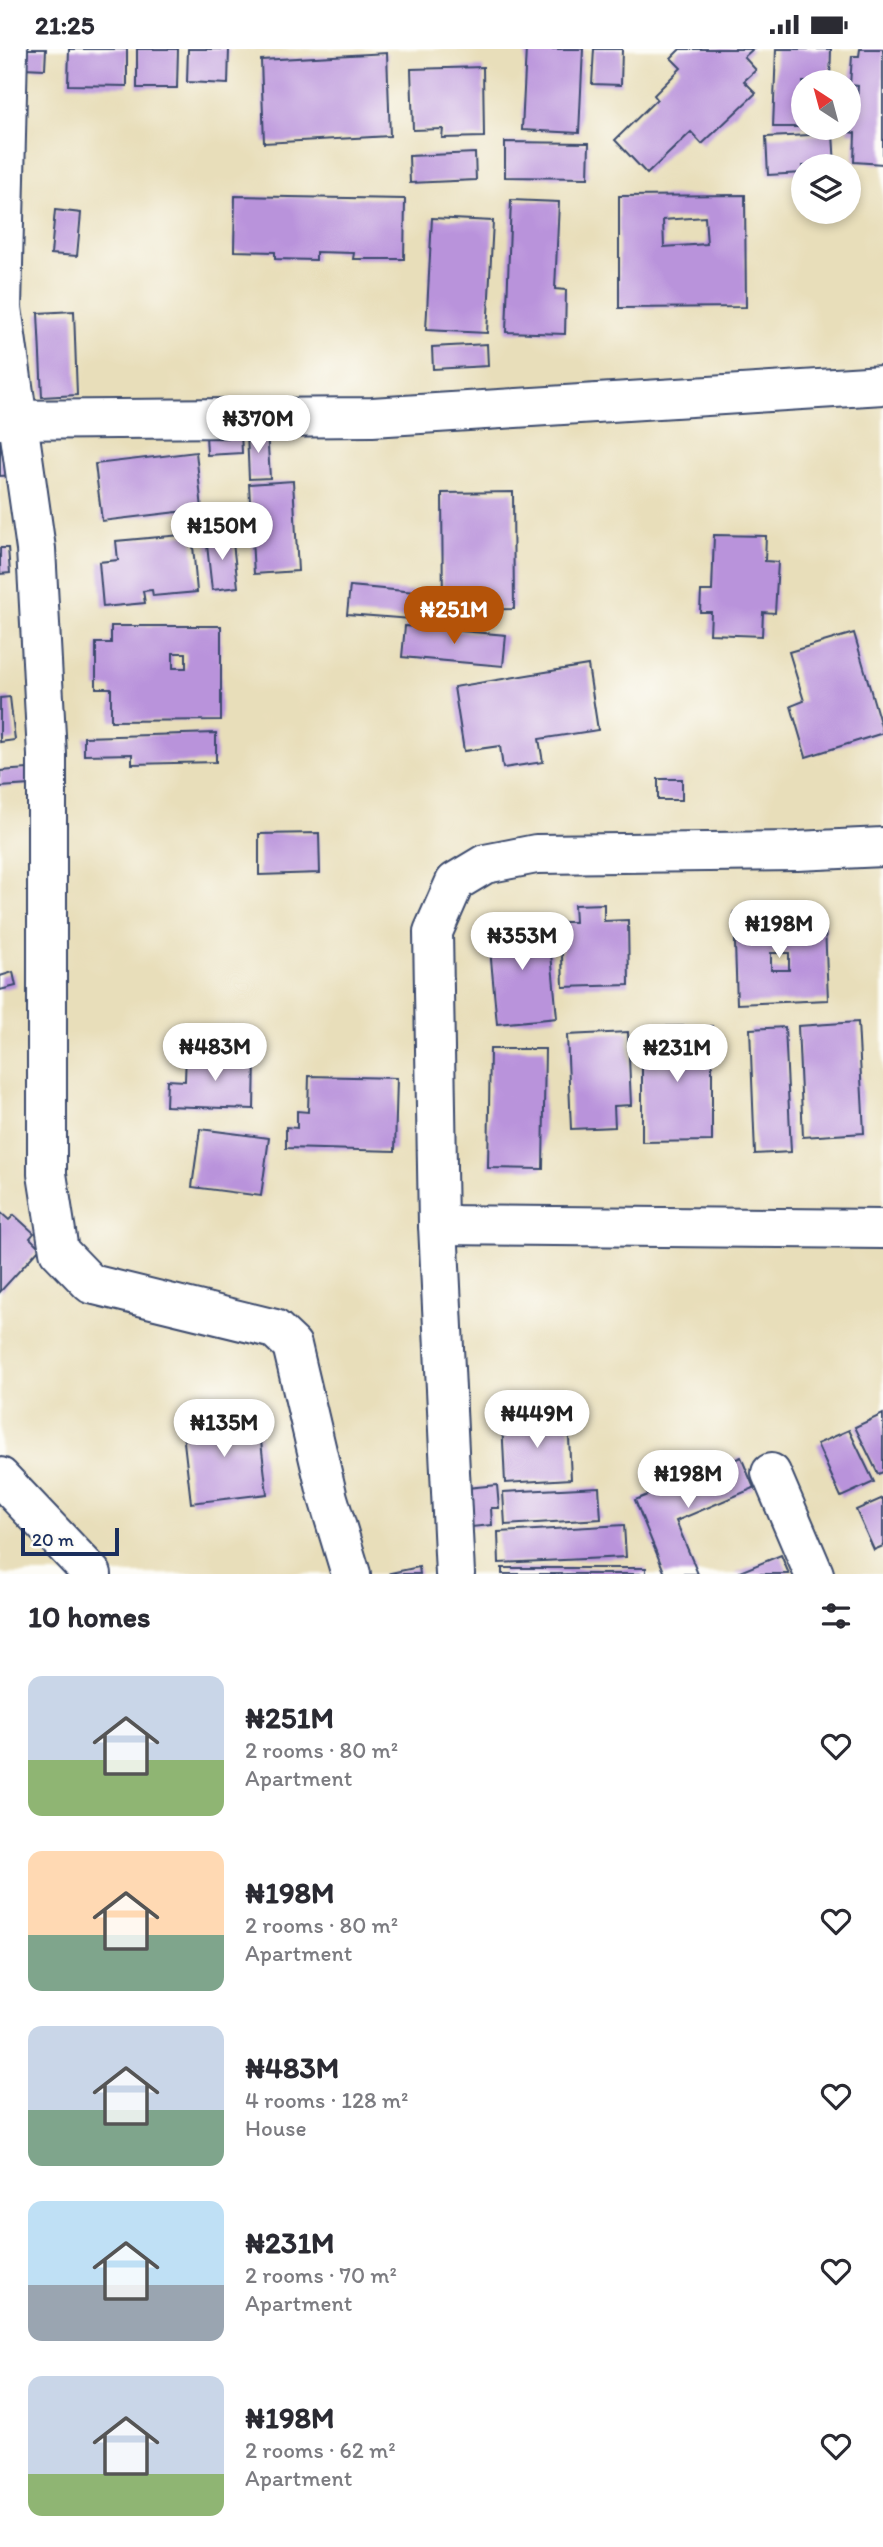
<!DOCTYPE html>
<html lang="en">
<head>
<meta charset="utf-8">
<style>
  body { margin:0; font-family:Itim,sans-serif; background:#f2f2f3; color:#2b2b33; height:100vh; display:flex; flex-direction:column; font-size:26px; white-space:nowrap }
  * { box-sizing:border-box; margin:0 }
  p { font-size:23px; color:#7c7c81 }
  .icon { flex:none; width:38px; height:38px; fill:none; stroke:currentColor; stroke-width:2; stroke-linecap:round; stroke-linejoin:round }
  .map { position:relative; height:1525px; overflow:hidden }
  .details { display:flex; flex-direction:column; background:#fff; flex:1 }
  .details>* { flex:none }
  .needle { width:46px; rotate:324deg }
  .buttons { position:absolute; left:791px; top:21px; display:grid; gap:14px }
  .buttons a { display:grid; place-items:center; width:70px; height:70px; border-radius:50%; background:#fff; box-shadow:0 4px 10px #0003; font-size:35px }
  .scale { position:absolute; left:21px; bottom:18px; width:98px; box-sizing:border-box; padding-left:7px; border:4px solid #1b2f5e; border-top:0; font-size:19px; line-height:24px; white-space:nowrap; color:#1b2f5e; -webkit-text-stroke:5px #fdfcf7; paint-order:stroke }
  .price { position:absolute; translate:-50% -60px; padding:0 16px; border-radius:24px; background:#fff; color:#222; font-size:23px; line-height:46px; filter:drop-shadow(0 2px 4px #0008) }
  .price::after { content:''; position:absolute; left:50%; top:42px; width:21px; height:16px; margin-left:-10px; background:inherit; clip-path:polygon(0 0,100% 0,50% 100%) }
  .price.active { background:#b45309; color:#fff }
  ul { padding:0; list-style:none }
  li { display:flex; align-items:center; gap:21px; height:175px; padding:0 28px }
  li span { display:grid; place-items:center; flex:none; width:196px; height:140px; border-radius:14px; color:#555 }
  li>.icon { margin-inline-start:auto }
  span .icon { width:84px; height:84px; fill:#fffc; stroke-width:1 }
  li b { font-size:30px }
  h2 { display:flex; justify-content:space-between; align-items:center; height:84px; padding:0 28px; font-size:30px }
  .status { display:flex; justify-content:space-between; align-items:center; height:49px; padding:0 35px; background:#fff; direction:ltr }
  .status svg { height:19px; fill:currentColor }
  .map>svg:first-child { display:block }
  .building { fill:#b993db; fill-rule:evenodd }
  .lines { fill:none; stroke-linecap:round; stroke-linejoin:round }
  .minor-casing { stroke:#3a496c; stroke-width:42 }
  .minor { stroke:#fff; stroke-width:38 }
</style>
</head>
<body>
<div class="status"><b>21:25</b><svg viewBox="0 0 49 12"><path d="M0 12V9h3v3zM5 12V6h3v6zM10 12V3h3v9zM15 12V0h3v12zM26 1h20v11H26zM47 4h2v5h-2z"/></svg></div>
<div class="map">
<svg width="883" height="1525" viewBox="0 0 883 1525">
  <rect width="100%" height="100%" fill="#fdfcf7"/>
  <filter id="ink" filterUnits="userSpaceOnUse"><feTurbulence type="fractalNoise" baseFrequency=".0143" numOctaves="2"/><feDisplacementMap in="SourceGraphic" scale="14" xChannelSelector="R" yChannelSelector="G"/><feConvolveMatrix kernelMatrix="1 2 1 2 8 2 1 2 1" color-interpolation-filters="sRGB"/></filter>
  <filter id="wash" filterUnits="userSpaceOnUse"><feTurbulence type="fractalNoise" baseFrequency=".00686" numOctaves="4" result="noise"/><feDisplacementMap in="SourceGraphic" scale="28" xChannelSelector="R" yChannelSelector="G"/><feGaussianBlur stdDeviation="1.57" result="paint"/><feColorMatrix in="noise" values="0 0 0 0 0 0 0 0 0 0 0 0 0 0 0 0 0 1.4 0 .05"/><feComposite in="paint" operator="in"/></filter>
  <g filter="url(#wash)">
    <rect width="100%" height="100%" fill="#e8deba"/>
    <g id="blocks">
      <g class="building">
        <path d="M24,0H46L45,20L23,19Z"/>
        <path d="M69,0H127V37L68,36Z"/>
        <path d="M137,0H178L177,39H137Z"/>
        <path d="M188,0H229L228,35L187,33Z"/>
        <path d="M526,0H583L579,84L522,81Z"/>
        <path d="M594,0H622L621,36L592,35Z"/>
        <path d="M680,0H753L744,8L756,21L744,32L756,44L702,95L691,83L647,125L615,91L657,50L654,46L681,19L671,9Z"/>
        <path d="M776,0H831L830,33H803V78H773Z"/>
        <path d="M860,0H883V115L854,113L855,84L848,83L849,54H857L858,37L850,36L852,7H859Z"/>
        <path d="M387,4L390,87L264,94L261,11Z"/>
        <path d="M483,18L484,88L442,89L443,80L413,81L411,20Z"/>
        <path d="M833,85L835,117H803V124L768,126L766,88Z"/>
        <path d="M505,93L589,94L588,129L505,128Z"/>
        <path d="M475,104L476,131L410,134L409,107Z"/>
        <path d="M745,146L746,258L619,259V147ZM705,168L707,195L664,198L663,171Z"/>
        <path d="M235,147L405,150L404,210H353L354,204L316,203V211L275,210V203L234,202Z"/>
        <path d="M511,151L559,153L555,240L566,241L565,285L506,283Z"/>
        <path d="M55,161L81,164L77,207L51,205Z"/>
        <path d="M432,169L493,172L487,284L426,281Z"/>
        <path d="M74,262L77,346L42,348L38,264Z"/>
        <path d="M487,295L488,317L433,320L432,298Z"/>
        <path d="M267,382L270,429L249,430L247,384Z"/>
        <path d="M241,383L242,404L207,406L206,385Z"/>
        <path d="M0,390H13L15,426L0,427Z"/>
        <path d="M196,403L202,460L102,472L95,415Z"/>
        <path d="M293,432L298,522L254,525L249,435Z"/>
        <path d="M513,443L514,560L443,561L442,444Z"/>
        <path d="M192,485L197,543L153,547L152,541L143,542L145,554L103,558L99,513L118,511L116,492Z"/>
        <path d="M232,485L238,538L212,541L206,487Z"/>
        <path d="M714,486L766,487L765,512L778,513L775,564L763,563L762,587L710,585L711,563H700L701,542H712Z"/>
        <path d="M0,499H8L10,524L0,525Z"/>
        <path d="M350,537L426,544L424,571L347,565Z"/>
        <path d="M111,577H221V671L111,672V639H96V594H111ZM173,604H186V619H173Z"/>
        <path d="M405,577L506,586L503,617L402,608Z"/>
        <path d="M854,584L883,684L806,708L791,657L804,652L789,603Z"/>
        <path d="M588,616L598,681L539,690L543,713L503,719L500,697L464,702L454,638Z"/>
        <path d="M10,648L15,691L0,693V649Z"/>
        <path d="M216,684V713L132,715V705L84,706V688Z"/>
        <path d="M28,720L30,736L0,738V722Z"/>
        <rect x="658" y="730" width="24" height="21"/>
        <path d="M319,784L320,824L259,826V785Z"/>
        <path d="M604,855V872L628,871L629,936L563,938L561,873H575L574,856Z"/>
        <path d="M775,862L776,878L825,876L828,951L737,955L734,863ZM771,904H789V921H771Z"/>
        <path d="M548,872L557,969L497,975L488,878Z"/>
        <path d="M13,923L16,937L0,941V927Z"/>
        <path d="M858,973L864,1084L803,1088L798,977Z"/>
        <path d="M712,977V1092L642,1093V978Z"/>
        <path d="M785,978L791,1103L755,1105L750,980Z"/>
        <path d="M628,983L631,1056L614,1057L615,1078L571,1080L567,986Z"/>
        <path d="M490,1000H545L543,1120L488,1119Z"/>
        <path d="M186,1005L255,1007L254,1060L166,1057L167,1031L185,1032Z"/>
        <path d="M309,1027L397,1029L395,1102L286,1099V1078L297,1079V1062L308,1063Z"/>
        <path d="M200,1080L269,1089L261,1147L192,1138Z"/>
        <path d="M0,1163L9,1171L14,1166L34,1184L30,1189L40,1199L0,1243Z"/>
        <path d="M883,1365V1423L878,1425L855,1378Z"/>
        <path d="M258,1366L267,1445L191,1454L182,1375Z"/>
        <path d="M568,1368L571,1430L505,1434L502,1372Z"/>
        <path d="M849,1381L874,1433L841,1448L817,1395Z"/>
        <path d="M741,1408L754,1439L676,1472L698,1525H665L635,1451Z"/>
        <path d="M497,1436L499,1459H491L492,1476L471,1478L467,1439Z"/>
        <path d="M599,1438L601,1470L505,1476L503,1443Z"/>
        <path d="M883,1449V1497L874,1501L856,1461Z"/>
        <path d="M624,1476L626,1508L499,1514L498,1483Z"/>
        <path d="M781,1506L789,1525H735Z"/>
        <path d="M419,1518L420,1525H391L390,1524Z"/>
        <rect x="502" y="1519" width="144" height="6"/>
      </g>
    </g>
  </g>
  <g filter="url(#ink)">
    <use href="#blocks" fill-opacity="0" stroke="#3a496c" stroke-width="2"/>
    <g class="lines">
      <defs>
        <g id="minor">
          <path d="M8,0L2,259L36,500L47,706V1125L59,1202L91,1235L275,1280L292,1296L328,1449L351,1525"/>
          <path d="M0,371L372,368L883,336"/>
          <path d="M438,1176L883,1180"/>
          <path d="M771,1424L814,1525"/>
          <path d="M0,1428L92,1525"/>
          <path d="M455,1525L438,1176L433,883L455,833L485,815L536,805L797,802L883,798"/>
        </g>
      </defs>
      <use href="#minor" class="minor-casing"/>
      <use href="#minor" class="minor"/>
    </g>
  </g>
</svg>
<div class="buttons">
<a><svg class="needle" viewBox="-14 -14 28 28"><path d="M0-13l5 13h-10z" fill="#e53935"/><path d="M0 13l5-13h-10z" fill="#7c7c81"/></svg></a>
<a><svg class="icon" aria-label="layers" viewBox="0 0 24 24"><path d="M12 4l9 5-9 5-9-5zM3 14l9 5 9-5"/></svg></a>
</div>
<div class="scale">20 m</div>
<b class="price" style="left:258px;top:406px">₦370M</b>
<b class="price" style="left:222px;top:513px">₦150M</b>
<b class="price active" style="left:454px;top:597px">₦251M</b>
<b class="price" style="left:779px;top:911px">₦198M</b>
<b class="price" style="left:522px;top:923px">₦353M</b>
<b class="price" style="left:215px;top:1034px">₦483M</b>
<b class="price" style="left:677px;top:1035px">₦231M</b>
<b class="price" style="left:537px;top:1401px">₦449M</b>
<b class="price" style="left:224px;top:1410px">₦135M</b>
<b class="price" style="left:688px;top:1461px">₦198M</b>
</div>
<section class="details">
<h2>10 homes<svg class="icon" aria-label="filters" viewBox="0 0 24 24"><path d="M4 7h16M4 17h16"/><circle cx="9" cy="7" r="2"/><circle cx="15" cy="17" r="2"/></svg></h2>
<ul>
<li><span style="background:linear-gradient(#c9d6e8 60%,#8fb573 0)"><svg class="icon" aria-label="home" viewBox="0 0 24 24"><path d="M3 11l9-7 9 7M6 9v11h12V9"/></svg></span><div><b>₦251M</b><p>2 rooms · 80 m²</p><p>Apartment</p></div><svg class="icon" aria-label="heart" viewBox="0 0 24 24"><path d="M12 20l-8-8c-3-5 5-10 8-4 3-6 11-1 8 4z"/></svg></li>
<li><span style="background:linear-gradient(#ffd9b3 60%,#7fa58c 0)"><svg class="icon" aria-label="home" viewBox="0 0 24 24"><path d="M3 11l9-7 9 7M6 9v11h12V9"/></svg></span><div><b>₦198M</b><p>2 rooms · 80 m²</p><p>Apartment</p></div><svg class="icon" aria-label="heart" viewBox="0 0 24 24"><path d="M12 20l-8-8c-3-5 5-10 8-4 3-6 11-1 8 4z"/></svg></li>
<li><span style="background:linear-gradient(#c9d6e8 60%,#7fa58c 0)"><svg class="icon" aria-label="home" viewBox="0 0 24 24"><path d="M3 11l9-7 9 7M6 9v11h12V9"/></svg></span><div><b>₦483M</b><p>4 rooms · 128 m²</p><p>House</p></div><svg class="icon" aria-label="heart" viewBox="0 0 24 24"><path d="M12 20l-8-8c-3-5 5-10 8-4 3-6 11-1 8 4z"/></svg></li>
<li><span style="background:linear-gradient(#bfe0f5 60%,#9aa5b1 0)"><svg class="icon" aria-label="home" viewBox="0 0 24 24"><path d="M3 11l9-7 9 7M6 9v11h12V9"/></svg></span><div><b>₦231M</b><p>2 rooms · 70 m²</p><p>Apartment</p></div><svg class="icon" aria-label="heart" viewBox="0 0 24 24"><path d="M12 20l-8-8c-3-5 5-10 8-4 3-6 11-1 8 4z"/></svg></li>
<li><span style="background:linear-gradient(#c9d6e8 70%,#8fb573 0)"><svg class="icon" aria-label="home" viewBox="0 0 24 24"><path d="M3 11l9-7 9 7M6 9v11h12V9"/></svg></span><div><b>₦198M</b><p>2 rooms · 62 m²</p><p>Apartment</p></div><svg class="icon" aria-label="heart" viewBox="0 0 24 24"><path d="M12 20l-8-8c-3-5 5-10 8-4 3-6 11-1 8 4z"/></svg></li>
</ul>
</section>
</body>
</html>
